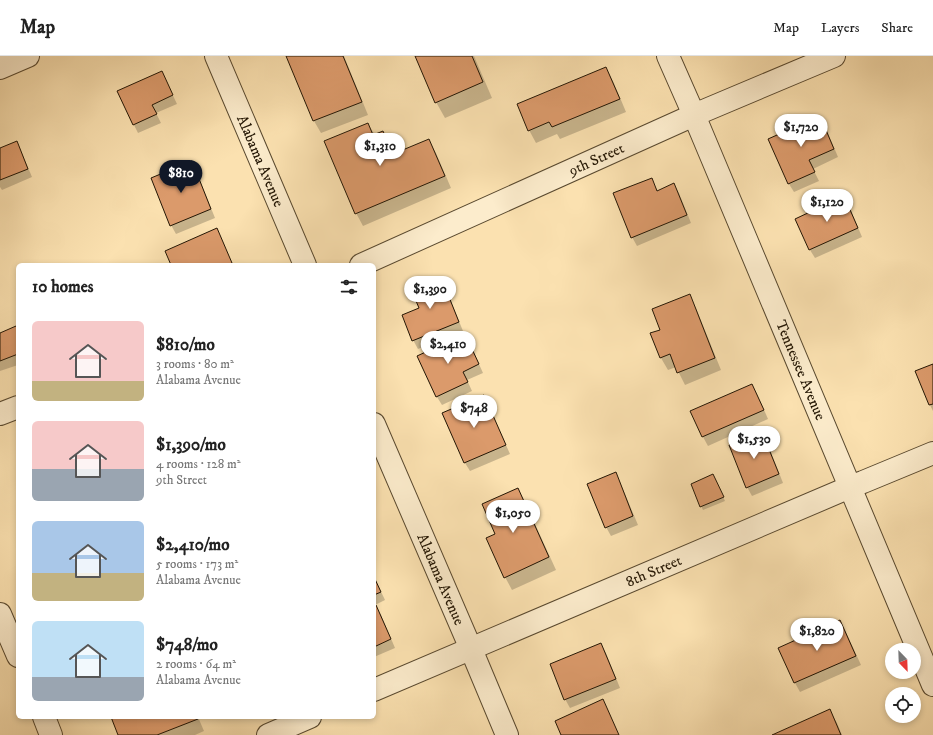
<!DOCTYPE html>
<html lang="en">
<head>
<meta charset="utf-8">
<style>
  body { margin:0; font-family:"IM FELL DW Pica",serif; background:#f2f2f2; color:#222; height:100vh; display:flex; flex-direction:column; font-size:15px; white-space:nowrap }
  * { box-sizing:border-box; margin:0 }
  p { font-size:13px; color:#767676 }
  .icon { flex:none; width:22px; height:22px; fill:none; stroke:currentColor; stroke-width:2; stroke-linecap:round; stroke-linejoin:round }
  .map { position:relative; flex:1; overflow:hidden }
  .sheet { position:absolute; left:16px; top:207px; width:360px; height:456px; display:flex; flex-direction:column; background:#fff; border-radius:6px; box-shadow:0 2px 6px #0003 }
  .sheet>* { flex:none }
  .needle { width:26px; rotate:157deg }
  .controls { position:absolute; left:885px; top:587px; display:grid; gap:8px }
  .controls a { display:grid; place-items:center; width:36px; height:36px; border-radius:50%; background:#fff; box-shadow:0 2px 6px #0003; font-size:20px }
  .price { position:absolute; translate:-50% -34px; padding:0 9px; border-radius:14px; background:#fff; color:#222; font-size:13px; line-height:26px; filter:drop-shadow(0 1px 2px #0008) }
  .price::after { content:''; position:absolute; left:50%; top:24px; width:12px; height:9px; margin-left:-6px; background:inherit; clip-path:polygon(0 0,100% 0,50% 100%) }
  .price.selected { background:#111827; color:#fff }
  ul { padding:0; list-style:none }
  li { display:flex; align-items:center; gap:12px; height:100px; padding:0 16px }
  li span { display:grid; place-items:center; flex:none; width:112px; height:80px; border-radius:6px; color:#555 }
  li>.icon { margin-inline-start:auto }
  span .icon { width:48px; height:48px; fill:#fffc; stroke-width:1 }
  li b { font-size:17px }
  h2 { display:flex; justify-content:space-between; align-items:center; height:48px; padding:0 16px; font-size:17px }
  header { display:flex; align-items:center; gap:24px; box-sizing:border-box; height:56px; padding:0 20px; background:#fff; border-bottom:1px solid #e0e0e0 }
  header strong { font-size:19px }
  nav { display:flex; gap:22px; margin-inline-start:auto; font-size:14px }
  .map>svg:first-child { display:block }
  .shadow { fill:#0003 }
  .building { fill:#db9a6b; stroke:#231604 }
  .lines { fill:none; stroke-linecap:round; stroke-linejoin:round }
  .minor-casing { stroke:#59492f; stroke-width:24 }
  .tertiary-casing { stroke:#59492f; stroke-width:24 }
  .minor { stroke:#fceccc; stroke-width:22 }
  .tertiary { stroke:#fceccc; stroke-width:22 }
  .labels { text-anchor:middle; stroke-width:3; stroke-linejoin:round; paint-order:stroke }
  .street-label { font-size:15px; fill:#231604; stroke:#fceccc }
</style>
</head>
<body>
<header>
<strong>Map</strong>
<nav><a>Map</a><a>Layers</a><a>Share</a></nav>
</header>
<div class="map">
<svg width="933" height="679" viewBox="0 0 933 679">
  <rect width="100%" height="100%" fill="#fbe1b0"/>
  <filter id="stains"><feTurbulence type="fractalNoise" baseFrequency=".005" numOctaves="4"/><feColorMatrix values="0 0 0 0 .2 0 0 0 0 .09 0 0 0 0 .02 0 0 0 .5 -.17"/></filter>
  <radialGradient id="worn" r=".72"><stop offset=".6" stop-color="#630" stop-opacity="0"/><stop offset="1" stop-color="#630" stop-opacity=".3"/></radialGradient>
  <g class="shadow">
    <path d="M287,0H344L368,59L321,77L314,65Z"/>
    <path d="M416,0H474L492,42L445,62L436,46Z"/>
    <path d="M606,12L613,25L626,56L560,83L557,78L536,87L529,74Z"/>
    <path d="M166,25L177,48L156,57L161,67L138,77L134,69Z"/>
    <path d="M820,61L825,70L838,101L813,113L819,125L794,136L789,128L769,83Z"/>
    <path d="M368,68L375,79L383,76L390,88L395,99L429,84L436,97L451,132L363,170L356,157Z"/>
    <path d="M16,86L21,95L32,121L2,134L0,131V93Z"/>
    <path d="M191,107L196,115L215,162L176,178L171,169Z"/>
    <path d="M651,123L658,135L674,128L679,137L691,167L637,190L632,181Z"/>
    <path d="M844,142L849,150L862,181L815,202L810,194L796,163Z"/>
    <path d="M221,182L233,209H172Z"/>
    <path d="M440,223L445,231L463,275L418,293L413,284L420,253Z"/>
    <path d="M689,239L696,252L721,314L685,329L676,311L668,314L661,302L651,278L661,274Z"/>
    <path d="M18,275V309L0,315V278Z"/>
    <path d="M465,280L470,288L483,317L467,324L472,335L442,349L437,341Z"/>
    <path d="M933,309V355L930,349L916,316Z"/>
    <path d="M752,329L757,338L768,363L708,390L703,381L692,355Z"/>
    <path d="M484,340L488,349L510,398L470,415L465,407L443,358Z"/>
    <path d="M762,377L767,386L783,427L752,440L747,431Z"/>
    <path d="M615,417L620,426L638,469L611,480L606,471Z"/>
    <path d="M715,423L725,445L703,454L701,450Z"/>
    <path d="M518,433L525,446L556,514L512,534L505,521L497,478Z"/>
    <path d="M374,521L385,544L375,549L381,559L395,592L374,601V551H375L374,549Z"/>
    <path d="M840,565L845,574L861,609L800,636L795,627L780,592Z"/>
    <path d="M601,588L606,597L620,632L570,652L565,643Z"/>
    <path d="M830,655L837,667L842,679H774Z"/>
    <path d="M112,661H198L204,675L195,679H119Z"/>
  </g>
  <g class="building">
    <path d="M286,0H343L362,46L313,65Z"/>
    <path d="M415,0H472L483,26L435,47Z"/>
    <path d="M606,11L620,43L552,71L549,66L528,75L517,48Z"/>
    <path d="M162,15L173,39L152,49L157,58L133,69L117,35Z"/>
    <path d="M820,60L834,93L809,104L815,116L788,128L768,83Z"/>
    <path d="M368,67L373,79L383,75L393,98L429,83L445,120L355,158L324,85Z"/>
    <path d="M17,85L28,113L0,124V92Z"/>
    <path d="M192,105L211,153L170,170L151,122Z"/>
    <path d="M652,122L657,135L674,127L687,159L631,182L613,137Z"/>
    <path d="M844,140L858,172L809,194L795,163Z"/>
    <path d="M217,172L232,207L227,209H171L165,195Z"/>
    <path d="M441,221L459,266L412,285L402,259L419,252L411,233Z"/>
    <path d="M690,238L715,302L677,317L670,298L660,302L650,277L660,274L652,253Z"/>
    <path d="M16,270L18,275V298L0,305V277Z"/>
    <path d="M465,278L479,308L463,316L468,326L436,341L417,300Z"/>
    <path d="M933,308V348L929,349L915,315Z"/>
    <path d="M752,328L764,354L702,381L690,355Z"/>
    <path d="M484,339L506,389L464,407L442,357Z"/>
    <path d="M762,376L779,418L746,432L729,389Z"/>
    <path d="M616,416L633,460L605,472L587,428Z"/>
    <path d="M713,418L724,441L700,451L691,428Z"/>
    <path d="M518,432L549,501L504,522L486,482L495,478L482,448Z"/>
    <path d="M374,521L381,536L374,539Z"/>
    <path d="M376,549L391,583L374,591V550Z"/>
    <path d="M840,564L856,600L794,627L778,592Z"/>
    <path d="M601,587L616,623L564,644L550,608Z"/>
    <path d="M603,643L619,679H561L555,665Z"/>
    <path d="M830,653L841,679H772Z"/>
    <path d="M111,661H197L198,663L157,679H118Z"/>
  </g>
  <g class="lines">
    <defs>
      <g id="minor">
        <path id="s1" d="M216,0L305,209"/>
        <path id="s2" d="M668,0L694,59L933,629"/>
        <path id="s3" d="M361,209L694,59L834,0"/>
        <path d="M0,358L18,351"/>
        <path id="s4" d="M374,368L471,593L507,679"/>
        <path d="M0,558L18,600"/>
        <path id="s5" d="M374,634L850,431L863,426L933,397"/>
        <path d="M44,661L51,679"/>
        <path d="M268,679L310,661"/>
      </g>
      <path id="tertiary" d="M0,12L28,0"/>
    </defs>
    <use href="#minor" class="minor-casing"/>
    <use href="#tertiary" class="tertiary-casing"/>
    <use href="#minor" class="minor"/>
    <use href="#tertiary" class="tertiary"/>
  </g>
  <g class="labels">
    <g class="street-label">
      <text dy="5" stroke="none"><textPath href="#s3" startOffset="258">9th Street</textPath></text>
      <text dy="5" stroke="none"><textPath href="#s1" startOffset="114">Alabama Avenue</textPath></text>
      <text dy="5" stroke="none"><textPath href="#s2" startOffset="341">Tennessee Avenue</textPath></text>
      <text dy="5" stroke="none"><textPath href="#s5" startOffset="304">8th Street</textPath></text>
      <text dy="5" stroke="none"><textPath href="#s4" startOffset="169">Alabama Avenue</textPath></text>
    </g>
  </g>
  <rect width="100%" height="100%" filter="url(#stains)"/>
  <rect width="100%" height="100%" fill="url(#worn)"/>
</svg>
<div class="controls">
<a><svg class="needle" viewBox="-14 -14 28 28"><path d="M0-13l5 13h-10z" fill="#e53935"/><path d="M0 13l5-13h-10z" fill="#767676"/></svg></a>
<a><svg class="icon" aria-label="locate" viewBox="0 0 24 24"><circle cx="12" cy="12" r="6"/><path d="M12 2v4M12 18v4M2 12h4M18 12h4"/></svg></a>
</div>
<b class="price" style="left:801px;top:92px">$1,720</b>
<b class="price" style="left:380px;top:111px">$1,310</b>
<b class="price selected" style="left:181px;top:138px">$810</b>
<b class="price" style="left:827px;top:167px">$1,120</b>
<b class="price" style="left:430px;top:254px">$1,390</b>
<b class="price" style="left:448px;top:309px">$2,410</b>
<b class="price" style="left:474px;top:373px">$748</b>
<b class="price" style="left:754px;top:404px">$1,530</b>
<b class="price" style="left:513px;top:478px">$1,050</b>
<b class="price" style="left:817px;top:596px">$1,820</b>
<section class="sheet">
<h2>10 homes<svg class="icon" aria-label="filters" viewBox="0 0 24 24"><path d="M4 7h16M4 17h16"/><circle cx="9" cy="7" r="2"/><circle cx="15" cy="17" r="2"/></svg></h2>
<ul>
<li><span style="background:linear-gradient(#f6c9c9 75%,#c2b280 0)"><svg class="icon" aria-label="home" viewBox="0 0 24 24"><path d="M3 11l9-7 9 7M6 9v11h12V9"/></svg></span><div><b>$810/mo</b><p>3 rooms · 80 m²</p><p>Alabama Avenue</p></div></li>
<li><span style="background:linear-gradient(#f6c9c9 60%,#9aa5b1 0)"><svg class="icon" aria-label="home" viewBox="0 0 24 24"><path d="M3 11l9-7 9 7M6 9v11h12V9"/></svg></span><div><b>$1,390/mo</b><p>4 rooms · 128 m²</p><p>9th Street</p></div></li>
<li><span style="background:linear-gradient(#a9c7e8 65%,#c2b280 0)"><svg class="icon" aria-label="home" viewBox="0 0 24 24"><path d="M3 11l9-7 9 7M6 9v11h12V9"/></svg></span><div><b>$2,410/mo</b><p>5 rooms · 173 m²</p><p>Alabama Avenue</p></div></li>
<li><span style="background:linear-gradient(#bfe0f5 70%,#9aa5b1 0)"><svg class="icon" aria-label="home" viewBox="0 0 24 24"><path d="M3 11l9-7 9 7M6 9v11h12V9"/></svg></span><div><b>$748/mo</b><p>2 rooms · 64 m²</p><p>Alabama Avenue</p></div></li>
</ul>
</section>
</div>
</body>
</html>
